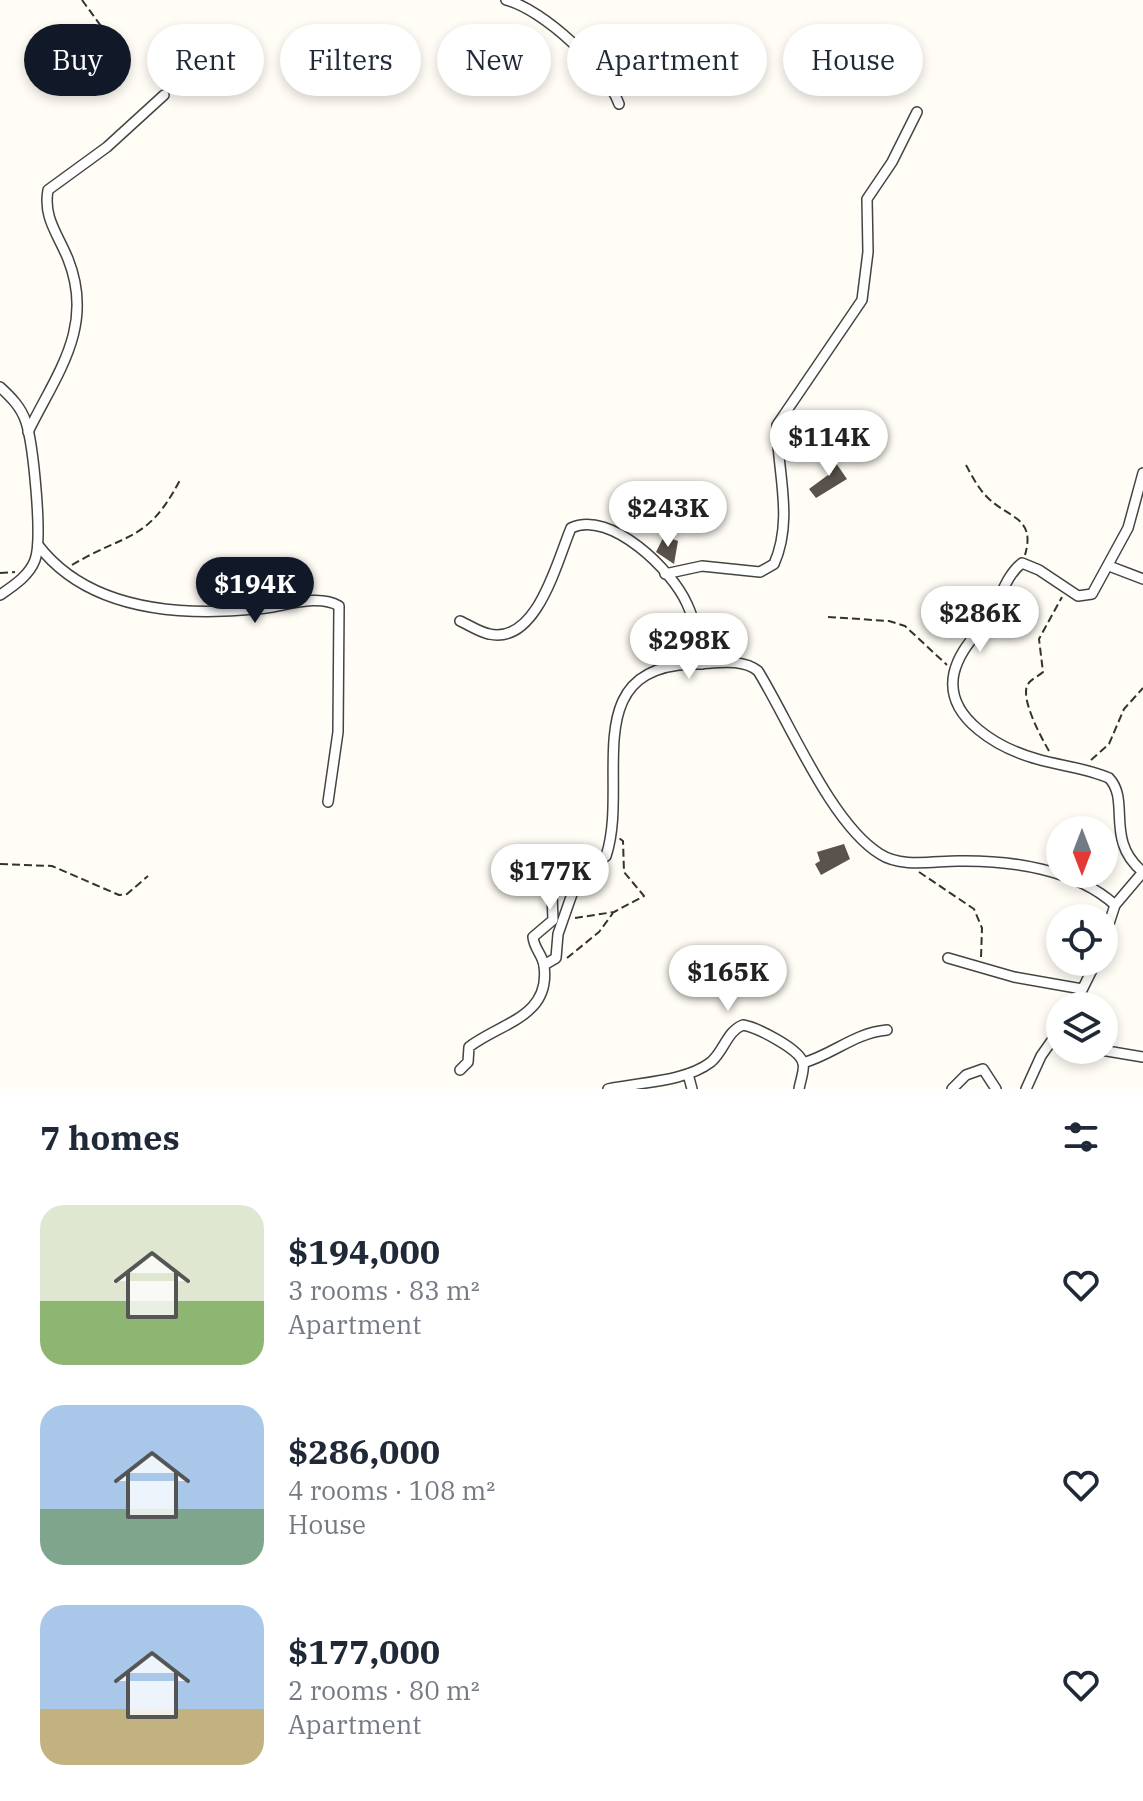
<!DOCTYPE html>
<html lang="en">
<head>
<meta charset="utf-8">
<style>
  body { margin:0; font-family:"IBM Plex Serif",serif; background:#f6f6f7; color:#1f2937; height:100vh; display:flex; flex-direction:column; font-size:30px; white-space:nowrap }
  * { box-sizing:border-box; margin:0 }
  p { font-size:26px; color:#747a83 }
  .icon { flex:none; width:44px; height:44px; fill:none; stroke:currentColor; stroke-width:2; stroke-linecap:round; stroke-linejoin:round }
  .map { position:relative; height:1089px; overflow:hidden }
  .drawer { display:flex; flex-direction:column; background:#fff; flex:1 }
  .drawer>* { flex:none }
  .hud { position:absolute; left:24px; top:24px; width:1096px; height:72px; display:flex; gap:16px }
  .needle { width:52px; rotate:180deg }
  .tools { position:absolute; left:1046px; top:816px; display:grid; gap:16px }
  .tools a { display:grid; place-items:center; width:72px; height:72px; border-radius:50%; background:#fff; box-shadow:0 4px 12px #0003; font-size:40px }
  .price { position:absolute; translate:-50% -68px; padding:0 18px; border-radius:28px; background:#fff; color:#222; font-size:26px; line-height:52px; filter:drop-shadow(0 2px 4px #0008) }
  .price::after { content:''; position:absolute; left:50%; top:48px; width:24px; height:18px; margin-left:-12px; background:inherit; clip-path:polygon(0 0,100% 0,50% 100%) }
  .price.active { background:#111827; color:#fff }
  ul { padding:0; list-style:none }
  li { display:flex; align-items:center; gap:24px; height:200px; padding:0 40px }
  li span { display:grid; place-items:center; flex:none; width:224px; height:160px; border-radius:24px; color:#555 }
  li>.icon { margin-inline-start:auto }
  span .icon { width:96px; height:96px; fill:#fffc; stroke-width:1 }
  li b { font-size:34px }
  h2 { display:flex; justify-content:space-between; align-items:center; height:96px; padding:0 40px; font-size:34px }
  .tag { padding:0 28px; border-radius:36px; background:#fff; box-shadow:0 4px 12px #0003; font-size:28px; line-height:72px }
  .tag.active { background:#111827; color:#fff }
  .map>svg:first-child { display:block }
  .building { fill:#5a524d }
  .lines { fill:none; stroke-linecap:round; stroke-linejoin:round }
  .street-casing { stroke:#444; stroke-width:12 }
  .path { stroke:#333; stroke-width:2; stroke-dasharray:8 4; stroke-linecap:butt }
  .street { stroke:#fff; stroke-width:9 }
</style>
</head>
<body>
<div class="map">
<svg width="1143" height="1089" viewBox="0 0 1143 1089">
  <rect width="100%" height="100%" fill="#fffdf5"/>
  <g class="building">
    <path d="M829,453L847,479L816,498L809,489L832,472L823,457Z"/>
    <path d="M664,536L678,541L674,564L656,552Z"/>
    <path d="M844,844L850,859L821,875L815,864L820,861L817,852Z"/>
  </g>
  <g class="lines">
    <defs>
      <g id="street">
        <path d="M506,0C543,9 606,68 619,104"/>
        <path d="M0,387C11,397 21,407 26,422C33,444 43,538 35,560C29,576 13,586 0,595"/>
        <path d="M28,432C57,373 95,327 68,259C58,234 43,218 48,190L107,147L164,95"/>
        <path d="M1143,473L1128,528L1092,594L1078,596L1039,570L1022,563C1004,577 1000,603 986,621C973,638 959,652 954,673C944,719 1001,749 1037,759C1061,766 1086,768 1109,778C1131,801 1104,840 1143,872"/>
        <path d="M38,545C90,613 187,617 266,608C288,605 319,594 339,606L338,732L328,802"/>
        <path d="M1109,566L1143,579"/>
        <path d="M665,574L702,566L760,572L774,564C794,519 777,471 777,425L862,300L868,252L867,199L892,162L917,112"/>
        <path d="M460,621C469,625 479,632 489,634C537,645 557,561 571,528C610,509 673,571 687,604C696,623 699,643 702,664"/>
        <path d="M1104,939L1115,905L1143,872"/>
        <path d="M948,958L1014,977L1082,989"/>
        <path d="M544,965L556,958L558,934L578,877"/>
        <path d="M1074,1006L1096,962"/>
        <path d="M1101,1050L1143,1057"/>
        <path d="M803,1063C834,1054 854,1033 887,1030"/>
        <path d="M460,1070L468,1062L469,1047C500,1023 551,1017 544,966C543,955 534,949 533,937L553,920L552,894L606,856C630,784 576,668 692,664C713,664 741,657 758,671C789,721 831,824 880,854C901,868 934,861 958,861C1009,860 1076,869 1115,905"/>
        <path d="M688,1074L692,1089"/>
        <path d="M608,1089C640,1082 685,1082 711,1062C724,1051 727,1031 743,1025C756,1027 800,1049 803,1063C805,1069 800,1082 799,1089"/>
        <path d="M952,1089L966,1075L983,1069L996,1089"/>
        <path d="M1026,1089L1041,1056L1060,1029"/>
      </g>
    </defs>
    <use href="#street" class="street-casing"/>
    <g class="path">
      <path d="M82,0L125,59"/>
      <path d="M966,465C972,476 978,488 987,497C1009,519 1036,517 1025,555"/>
      <path d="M72,565C127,532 147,543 180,480"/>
      <path d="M0,573L15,572"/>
      <path d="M828,617L889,621L905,626L947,665"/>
      <path d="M1049,751C1042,739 1019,697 1028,684C1031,679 1039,676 1043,672L1039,639L1062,597"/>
      <path d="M1091,760L1109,744L1124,709L1143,688"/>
      <path d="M0,864L52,866L119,895L127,894L148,876"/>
      <path d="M919,872L974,909L982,928L981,958"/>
      <path d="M575,918L614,912L644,896L624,872L623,841L619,838"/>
      <path d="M567,958L599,932L613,913"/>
    </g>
    <use href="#street" class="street"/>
  </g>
</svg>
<div class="tools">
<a><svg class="needle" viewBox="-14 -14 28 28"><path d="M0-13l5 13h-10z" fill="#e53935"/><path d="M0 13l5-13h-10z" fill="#747a83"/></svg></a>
<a><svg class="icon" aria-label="locate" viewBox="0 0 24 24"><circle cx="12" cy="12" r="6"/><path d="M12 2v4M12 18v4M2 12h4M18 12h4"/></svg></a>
<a><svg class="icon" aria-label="layers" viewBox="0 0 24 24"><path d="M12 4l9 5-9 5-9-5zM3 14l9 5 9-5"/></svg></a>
</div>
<b class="price" style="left:829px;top:478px">$114K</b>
<b class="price" style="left:668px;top:549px">$243K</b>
<b class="price active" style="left:255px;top:625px">$194K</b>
<b class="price" style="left:980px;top:654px">$286K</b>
<b class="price" style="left:689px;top:681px">$298K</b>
<b class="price" style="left:550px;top:912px">$177K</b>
<b class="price" style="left:728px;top:1013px">$165K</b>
<div class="hud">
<a class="tag active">Buy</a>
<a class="tag">Rent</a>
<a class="tag">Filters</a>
<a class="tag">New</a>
<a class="tag">Apartment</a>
<a class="tag">House</a>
</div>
</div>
<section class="drawer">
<h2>7 homes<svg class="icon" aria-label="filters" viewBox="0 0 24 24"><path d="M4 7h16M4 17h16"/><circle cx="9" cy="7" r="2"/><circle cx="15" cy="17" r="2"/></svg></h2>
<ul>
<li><span style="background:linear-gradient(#dfe7d0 60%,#8fb573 0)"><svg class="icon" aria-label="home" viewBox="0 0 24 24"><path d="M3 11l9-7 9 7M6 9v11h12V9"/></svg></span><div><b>$194,000</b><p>3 rooms · 83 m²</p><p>Apartment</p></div><svg class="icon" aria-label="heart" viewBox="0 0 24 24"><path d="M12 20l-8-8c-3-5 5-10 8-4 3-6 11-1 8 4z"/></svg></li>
<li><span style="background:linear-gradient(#a9c7e8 65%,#7fa58c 0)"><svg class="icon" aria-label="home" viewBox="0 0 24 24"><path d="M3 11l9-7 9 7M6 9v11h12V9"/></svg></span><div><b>$286,000</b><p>4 rooms · 108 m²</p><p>House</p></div><svg class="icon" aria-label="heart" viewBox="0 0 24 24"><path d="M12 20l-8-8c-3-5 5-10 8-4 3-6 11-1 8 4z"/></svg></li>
<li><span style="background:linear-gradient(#a9c7e8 65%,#c2b280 0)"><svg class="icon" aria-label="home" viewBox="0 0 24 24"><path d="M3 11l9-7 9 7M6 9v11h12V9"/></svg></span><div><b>$177,000</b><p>2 rooms · 80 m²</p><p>Apartment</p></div><svg class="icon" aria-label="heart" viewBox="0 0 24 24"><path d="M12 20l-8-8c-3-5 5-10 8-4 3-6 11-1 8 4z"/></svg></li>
</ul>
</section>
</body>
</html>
